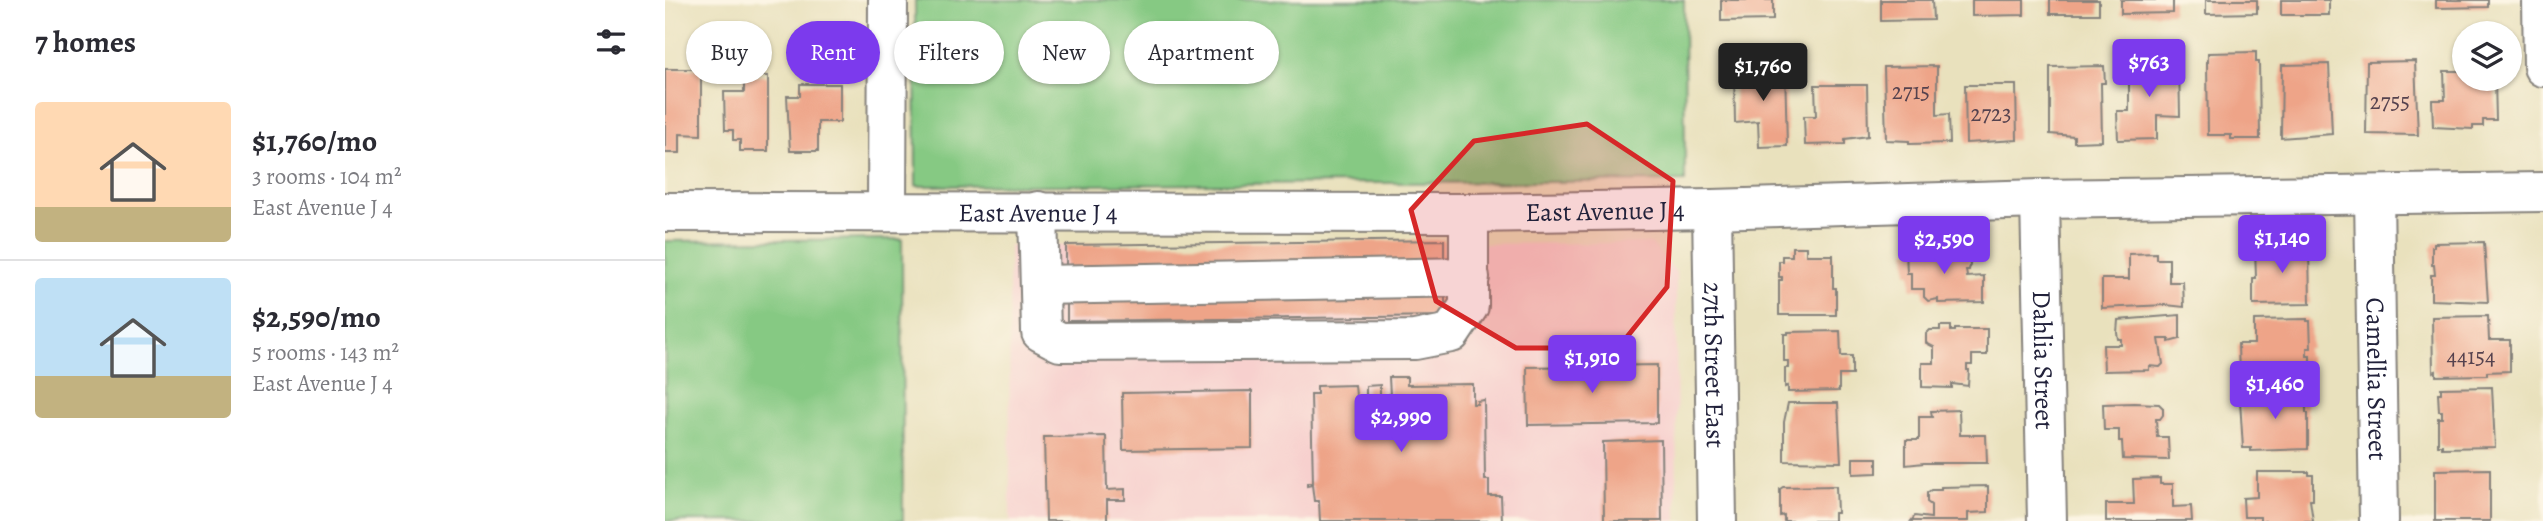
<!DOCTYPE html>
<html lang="en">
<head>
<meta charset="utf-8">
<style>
  body { margin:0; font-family:Alegreya,serif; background:#f7f7f7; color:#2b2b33; height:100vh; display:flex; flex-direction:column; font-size:26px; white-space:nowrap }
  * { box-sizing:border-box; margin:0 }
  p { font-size:23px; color:#7c7c81 }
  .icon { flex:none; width:38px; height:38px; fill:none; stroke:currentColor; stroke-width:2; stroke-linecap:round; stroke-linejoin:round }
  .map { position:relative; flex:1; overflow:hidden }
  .panel { display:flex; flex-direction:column; background:#fff; width:665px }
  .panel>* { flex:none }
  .banner { position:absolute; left:21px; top:21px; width:665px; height:63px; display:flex; gap:14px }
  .buttons { position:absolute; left:1787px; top:21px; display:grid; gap:14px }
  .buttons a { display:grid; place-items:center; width:70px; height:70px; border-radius:50%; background:#fff; box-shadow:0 2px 5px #0004; font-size:35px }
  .price { position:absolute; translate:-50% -60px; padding:0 16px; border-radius:7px; background:#7c3aed; color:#fff; font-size:23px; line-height:46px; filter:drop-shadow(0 2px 4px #0008) }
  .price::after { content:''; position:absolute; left:50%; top:42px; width:21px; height:16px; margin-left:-10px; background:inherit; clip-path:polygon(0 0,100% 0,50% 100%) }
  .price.selected { background:#222; color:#fff }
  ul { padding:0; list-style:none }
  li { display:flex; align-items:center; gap:21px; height:175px; padding:0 35px }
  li+li { border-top:2px solid #e1e1e2 }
  li span { display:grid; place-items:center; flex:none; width:196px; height:140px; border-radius:7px; color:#555 }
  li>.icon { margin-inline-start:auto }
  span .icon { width:84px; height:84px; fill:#fffc; stroke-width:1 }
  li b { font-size:30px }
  h2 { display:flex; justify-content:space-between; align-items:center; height:84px; padding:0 35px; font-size:30px }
  .chip { padding:0 24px; border-radius:32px; background:#fff; box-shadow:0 2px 5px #0004; font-size:24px; line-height:63px }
  .chip.selected { background:#7c3aed; color:#fff }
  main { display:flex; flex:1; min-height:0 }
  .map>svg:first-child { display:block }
  .built { fill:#f7d0ce }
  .grass { fill:#86c983; stroke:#54765f; stroke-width:2 }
  .building { fill:#eea488 }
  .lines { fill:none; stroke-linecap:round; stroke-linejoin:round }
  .minor-casing { stroke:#86827c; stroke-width:42 }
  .minor { stroke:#fff; stroke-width:38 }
  .marked { fill:#d62828; fill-opacity:0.2; stroke:#d62828; stroke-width:5; stroke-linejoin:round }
  .labels { text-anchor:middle; stroke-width:6; stroke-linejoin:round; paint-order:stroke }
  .number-label { font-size:23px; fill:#55424e }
  .street-label { font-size:26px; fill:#22223b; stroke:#fcf5e5 }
</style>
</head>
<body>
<main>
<section class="panel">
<h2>7 homes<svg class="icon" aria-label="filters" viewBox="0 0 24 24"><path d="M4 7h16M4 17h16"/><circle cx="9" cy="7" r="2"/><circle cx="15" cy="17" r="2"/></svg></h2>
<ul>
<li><span style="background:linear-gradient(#ffd9b3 75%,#c2b280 0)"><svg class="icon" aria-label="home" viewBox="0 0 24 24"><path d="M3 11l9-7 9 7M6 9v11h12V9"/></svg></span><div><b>$1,760/mo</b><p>3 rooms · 104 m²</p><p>East Avenue J 4</p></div></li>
<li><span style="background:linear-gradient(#bfe0f5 70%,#c2b280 0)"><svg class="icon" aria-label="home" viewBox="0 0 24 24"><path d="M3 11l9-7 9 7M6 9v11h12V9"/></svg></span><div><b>$2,590/mo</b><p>5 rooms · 143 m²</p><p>East Avenue J 4</p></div></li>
</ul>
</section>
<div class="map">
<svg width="1878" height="521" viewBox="0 0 1878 521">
  <rect width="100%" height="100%" fill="#fcf5e5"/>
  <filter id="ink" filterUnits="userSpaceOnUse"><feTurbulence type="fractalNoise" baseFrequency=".0143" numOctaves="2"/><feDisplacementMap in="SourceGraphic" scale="14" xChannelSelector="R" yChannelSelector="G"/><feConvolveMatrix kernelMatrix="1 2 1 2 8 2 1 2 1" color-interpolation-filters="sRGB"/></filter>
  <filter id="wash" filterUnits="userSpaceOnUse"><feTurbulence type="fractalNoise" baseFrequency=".00686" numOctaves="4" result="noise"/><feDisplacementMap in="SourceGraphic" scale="28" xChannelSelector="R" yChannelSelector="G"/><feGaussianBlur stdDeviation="1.57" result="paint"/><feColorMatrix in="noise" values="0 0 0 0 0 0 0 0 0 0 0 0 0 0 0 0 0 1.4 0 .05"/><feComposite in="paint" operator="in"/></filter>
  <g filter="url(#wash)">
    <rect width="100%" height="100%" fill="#e9e1bd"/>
    <path class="built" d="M986,243L1011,272L1012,521H345L344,246Z"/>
    <g class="grass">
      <path d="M250,0H1019L1020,181L251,186Z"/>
      <path d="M237,239L238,521H0V241Z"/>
    </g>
    <g id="blocks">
      <g class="building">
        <path d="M1056,0H1108V20L1056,21Z"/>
        <path d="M1216,0H1267L1268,20L1216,21Z"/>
        <path d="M1307,0H1359V15L1307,16Z"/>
        <rect x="1385" y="0" width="49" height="14"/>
        <path d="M1456,0H1508V13L1456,14Z"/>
        <path d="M1541,0H1592V13L1541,14Z"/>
        <rect x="1616" y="0" width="48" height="15"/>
        <path d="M1771,0H1823V7L1771,8Z"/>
        <path d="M1591,52V62H1594L1595,139H1566V135H1543L1542,62H1543V53Z"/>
        <path d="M1750,61L1753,135L1701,134L1702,62Z"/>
        <path d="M1464,62H1514L1515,116L1492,115V139L1453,140L1452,111H1464Z"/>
        <path d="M1664,64L1667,134L1616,138L1617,65Z"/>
        <path d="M1272,66V115L1284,114L1285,143L1244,144V141L1221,140L1219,67Z"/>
        <path d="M1439,66L1440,83H1436L1437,141L1409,142V136L1385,134V67Z"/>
        <path d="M1120,68L1122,146L1094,147L1093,121L1070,123L1069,69Z"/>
        <path d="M0,69H36V135L15,134V153H0Z"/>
        <path d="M1779,71H1799V79H1830L1831,120H1818V126H1808V129L1768,127L1767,100H1780Z"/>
        <path d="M79,76H103V151H75V140H68V130H60L59,92H79Z"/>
        <path d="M135,84H175V122H153V151H125L122,96H135Z"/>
        <path d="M1150,85H1202L1203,136L1180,139V144L1140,145L1139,116H1151Z"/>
        <path d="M1300,85H1351L1352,140L1301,143Z"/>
        <path d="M779,240V265L401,270V245Z"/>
        <path d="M1819,242L1823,302L1766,300V275H1770L1769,265H1767V247H1769V243Z"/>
        <path d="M1641,245V249H1644L1645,304L1588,305V278H1591L1590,246Z"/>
        <path d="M1127,247H1141V255H1168V288H1171V315H1114V280H1117V277H1114V261H1117V256H1127Z"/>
        <path d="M1241,250L1303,251L1305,265L1304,270H1301L1302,277L1319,276V302L1273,303V299L1263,301L1259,297V289H1246V273H1242Z"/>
        <path d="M1491,253V259H1504V282H1518L1519,307L1501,305L1437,308V279H1464V254Z"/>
        <path d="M780,291V316L402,321V295Z"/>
        <path d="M1515,315V339L1504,342V339H1494L1498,364L1495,367L1484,366V370L1439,371L1438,345H1456V339H1453L1452,333L1453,320Z"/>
        <path d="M1823,316L1824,340H1845V371L1822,372V375L1771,376V371L1768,372L1767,317Z"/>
        <path d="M1642,319V321H1645L1646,348H1642V356H1645V374H1643V379L1592,380V376H1574L1573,344H1589V320Z"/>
        <path d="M1275,326H1286V331H1290V329H1322V355H1307V365H1302V370H1304L1303,386L1287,384V388L1257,387V363H1269V347L1261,343V334L1265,330H1275Z"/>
        <path d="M1175,331L1176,356H1187V375H1174V391L1123,392V386L1120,387V368H1123V361H1119V334H1123V332Z"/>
        <path d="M992,365V423L863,425L862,367Z"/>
        <path d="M724,377H742V385L808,384V404H812V401L819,400L820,480H824V496H836L837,521H655L654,501H649L647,485L642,486V483H648L646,394H652V386L690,385L691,396H701V386L715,385V396L725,395Z"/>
        <path d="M1827,387L1830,447L1777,448V445H1773V418H1777V411H1774L1773,393H1776V388Z"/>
        <path d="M587,391V448L458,450L457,393Z"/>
        <path d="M1588,391H1638V395H1641V413H1643V449L1586,451V448H1578L1575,401H1588Z"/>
        <path d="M1123,403H1173L1176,462L1119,461V422Z"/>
        <path d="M1469,403L1494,404L1498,408V415L1495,419H1491L1492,437H1503L1504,460L1458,459L1457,441H1454V430H1439L1438,404Z"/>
        <path d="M1294,410L1295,435H1321L1322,463H1259L1241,465V440H1254V417H1267L1266,411Z"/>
        <path d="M441,436L442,490L460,489V500H442V521H381L379,437Z"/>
        <path d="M996,440L997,521H939L938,442Z"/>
        <path d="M1188,458H1212V473L1188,474Z"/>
        <path d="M1825,469V521H1770V470Z"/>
        <path d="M1592,472H1644V475H1648V500H1645L1648,521H1595V517H1579L1578,498L1592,497Z"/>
        <path d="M1495,478V484H1508V507L1526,506L1527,521H1441V504H1469L1468,479Z"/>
        <path d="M1171,486L1172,513H1169V521H1119V515L1115,516V489L1118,487Z"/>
        <path d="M1323,486V512L1303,513V521H1246L1250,516L1266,518V505L1262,502V493L1266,490H1276V487Z"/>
      </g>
    </g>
  </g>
  <g filter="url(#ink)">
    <use href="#blocks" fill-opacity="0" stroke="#86827c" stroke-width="2"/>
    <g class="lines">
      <defs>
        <g id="minor">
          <path d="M1877,0L1878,67"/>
          <path id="s1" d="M1709,195L1714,521"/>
          <path id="s2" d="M1375,199L1382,521"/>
          <path id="s3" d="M1047,209L1052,521"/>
          <path d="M222,210L223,0"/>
          <path d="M373,211L376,332L395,342L750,340L786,333L804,306V213"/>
          <path id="s4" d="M0,212L804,213L1047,209L1375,199L1878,192"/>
          <path d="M375,285L805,277"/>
        </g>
      </defs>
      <use href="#minor" class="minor-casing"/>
      <use href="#minor" class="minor"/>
    </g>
  </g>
  <path class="marked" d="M922,124L1008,181L1002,287L953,348H851L771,301L746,210L809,141Z"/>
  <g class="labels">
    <g class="number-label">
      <text x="1246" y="99">2715</text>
      <text x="1725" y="109">2755</text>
      <text x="1326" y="121">2723</text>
      <text x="1806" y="364">44154</text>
    </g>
    <g class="street-label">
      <text dy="9" stroke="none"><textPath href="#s4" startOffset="373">East Avenue J 4</textPath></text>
      <text dy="9" stroke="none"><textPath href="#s4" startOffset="940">East Avenue J 4</textPath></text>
      <text dy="9" stroke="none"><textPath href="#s2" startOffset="161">Dahlia Street</textPath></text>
      <text dy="9" stroke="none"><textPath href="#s3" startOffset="156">27th Street East</textPath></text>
      <text dy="9" stroke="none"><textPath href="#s1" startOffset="184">Camellia Street</textPath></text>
    </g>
  </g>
</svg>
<div class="buttons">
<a><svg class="icon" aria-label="layers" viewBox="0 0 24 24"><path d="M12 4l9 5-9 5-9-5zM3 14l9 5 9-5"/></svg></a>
</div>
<b class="price" style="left:1484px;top:99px">$763</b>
<b class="price selected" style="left:1098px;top:103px">$1,760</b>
<b class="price" style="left:1617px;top:275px">$1,140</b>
<b class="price" style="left:1279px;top:276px">$2,590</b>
<b class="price" style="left:927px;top:395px">$1,910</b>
<b class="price" style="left:1610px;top:421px">$1,460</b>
<b class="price" style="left:736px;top:454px">$2,990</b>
<div class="banner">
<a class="chip">Buy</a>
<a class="chip selected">Rent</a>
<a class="chip">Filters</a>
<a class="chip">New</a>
<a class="chip">Apartment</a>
</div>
</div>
</main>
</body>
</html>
